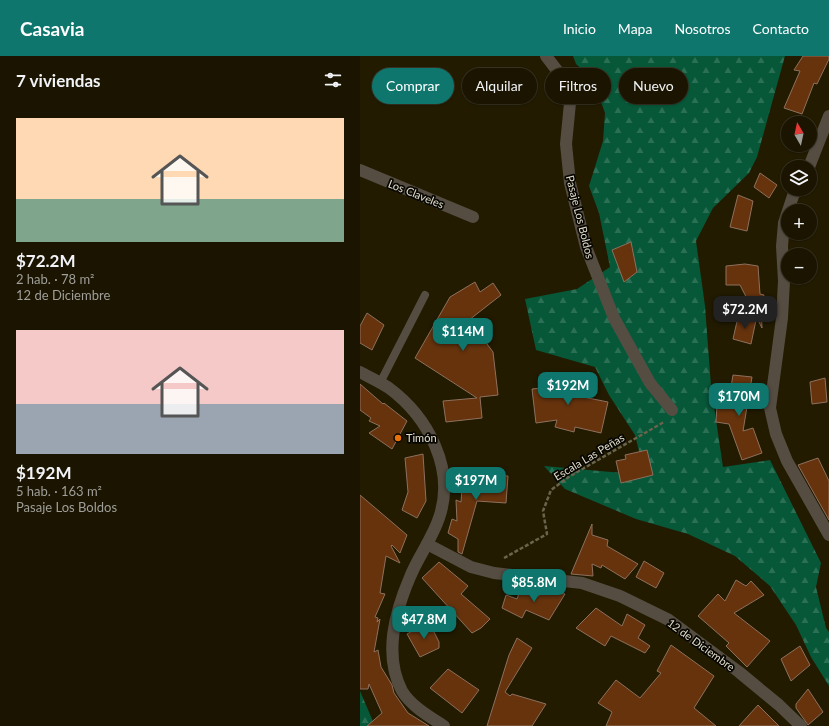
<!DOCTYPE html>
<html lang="es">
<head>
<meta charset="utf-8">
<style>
  body { margin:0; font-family:Lato,sans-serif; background:#27210f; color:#f1f3f6; height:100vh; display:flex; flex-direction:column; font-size:15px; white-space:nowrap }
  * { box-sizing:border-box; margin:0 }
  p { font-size:13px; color:#9f9e99 }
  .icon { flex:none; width:22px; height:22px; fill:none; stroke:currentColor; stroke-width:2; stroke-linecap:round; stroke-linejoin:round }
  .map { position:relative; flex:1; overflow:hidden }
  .side { display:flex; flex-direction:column; background:#1a1400; width:360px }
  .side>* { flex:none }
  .hud { position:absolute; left:12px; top:12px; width:380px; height:36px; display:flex; gap:8px }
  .needle { width:26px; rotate:351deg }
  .fabs { position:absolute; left:421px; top:60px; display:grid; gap:8px }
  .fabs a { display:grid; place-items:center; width:36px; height:36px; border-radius:50%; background:#1a1400; box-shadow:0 1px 3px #0004,0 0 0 1px #383322; font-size:20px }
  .price { position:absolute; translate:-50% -34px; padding:0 9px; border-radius:8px; background:#0f766e; color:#fff; font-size:13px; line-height:26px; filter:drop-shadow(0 1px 2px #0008) }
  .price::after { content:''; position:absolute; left:50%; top:24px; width:12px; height:9px; margin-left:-6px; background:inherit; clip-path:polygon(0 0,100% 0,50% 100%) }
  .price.on { background:#222; color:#fff }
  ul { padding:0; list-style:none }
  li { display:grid; align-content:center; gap:8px; height:212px; padding:0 16px }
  li span { display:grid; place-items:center; height:124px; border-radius:0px; color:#555 }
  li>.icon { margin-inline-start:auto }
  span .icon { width:72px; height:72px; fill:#fffc; stroke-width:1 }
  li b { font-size:17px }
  h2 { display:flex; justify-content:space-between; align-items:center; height:48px; padding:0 16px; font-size:17px }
  .pill { padding:0 14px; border-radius:18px; background:#1a1400; box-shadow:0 1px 3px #0004,0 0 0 1px #383322; font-size:14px; line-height:36px }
  .pill.on { background:#0f766e; color:#fff }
  header { display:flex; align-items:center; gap:24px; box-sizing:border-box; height:56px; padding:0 20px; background:#0f766e; color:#fff }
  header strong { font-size:19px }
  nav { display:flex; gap:22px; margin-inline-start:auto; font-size:14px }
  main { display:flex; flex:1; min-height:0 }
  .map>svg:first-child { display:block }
  .forest { fill:url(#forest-firs) }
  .building { fill:#66330d; stroke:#8d705e }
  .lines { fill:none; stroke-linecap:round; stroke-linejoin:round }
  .path { stroke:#6a644d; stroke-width:2.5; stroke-dasharray:4 2; stroke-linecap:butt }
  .service { stroke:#554d42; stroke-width:8 }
  .minor { stroke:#554d42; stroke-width:12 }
  .tertiary { stroke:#554d42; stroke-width:12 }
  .food-dot { fill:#e8710a; stroke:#080600; stroke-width:1.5 }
  .labels { text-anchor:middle; stroke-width:3.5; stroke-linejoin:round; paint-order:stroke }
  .street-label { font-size:11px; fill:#e1ddcd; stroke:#080600 }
  .poi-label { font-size:11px; fill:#e1ddcd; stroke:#080600; text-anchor:start }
</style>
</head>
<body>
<header>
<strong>Casavia</strong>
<nav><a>Inicio</a><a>Mapa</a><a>Nosotros</a><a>Contacto</a></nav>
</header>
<main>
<section class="side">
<h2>7 viviendas<svg class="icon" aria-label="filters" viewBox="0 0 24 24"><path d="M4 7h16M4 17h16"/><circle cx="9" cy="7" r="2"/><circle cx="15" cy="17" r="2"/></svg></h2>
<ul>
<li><span style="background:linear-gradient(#ffd9b3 65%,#7fa58c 0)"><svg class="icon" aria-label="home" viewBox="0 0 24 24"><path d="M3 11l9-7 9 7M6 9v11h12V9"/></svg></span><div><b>$72.2M</b><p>2 hab. · 78 m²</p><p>12 de Diciembre</p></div></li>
<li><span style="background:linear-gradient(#f6c9c9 60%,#9aa5b1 0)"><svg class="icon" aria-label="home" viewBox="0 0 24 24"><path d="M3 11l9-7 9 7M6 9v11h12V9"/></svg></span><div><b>$192M</b><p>5 hab. · 163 m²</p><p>Pasaje Los Boldos</p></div></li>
</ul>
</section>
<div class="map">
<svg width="469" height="670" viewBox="0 0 469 670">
  <defs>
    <pattern id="forest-firs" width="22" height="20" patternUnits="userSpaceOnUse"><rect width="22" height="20" fill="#075739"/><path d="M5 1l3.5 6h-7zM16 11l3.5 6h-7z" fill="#2b6f54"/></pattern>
  </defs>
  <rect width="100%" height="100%" fill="#221b00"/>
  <g class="forest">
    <path d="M213,0H425L397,101L389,117L353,152L336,185L345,250L351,330L363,411L410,404L461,507L456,531L466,572L469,576V630L451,601L436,569L410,530L375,500L328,478L276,463L205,433L184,410L285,419L275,379L249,339L235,311L176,294L165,243L217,233L250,211L239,157L229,130L243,85L245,57L233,23L216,8Z"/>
    <path d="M0,635L15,670H0Z"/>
  </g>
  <g class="building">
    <path d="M443,0H469V3L457,28L454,27L442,58L424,52L440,15L434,14Z"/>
    <path d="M400,117L417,129L409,142L394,131Z"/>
    <path d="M378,139L393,145L387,175L370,171Z"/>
    <path d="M271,186L277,216L264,226L252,194Z"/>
    <path d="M385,208L398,210L400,238L404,239L401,253L402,272L380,229H366V210Z"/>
    <path d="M115,226L120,236L133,227L141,239L109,264L133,296L138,339L120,341L122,362L86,366L83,345L117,342L55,302L90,241Z"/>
    <path d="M7,257L24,269L12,294L0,287V270Z"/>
    <path d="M378,261L396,264L391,288L373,283Z"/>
    <path d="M215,318L218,340L248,346L241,377L215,371L214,376L195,371L197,364L176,367L172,333L192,331L191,322Z"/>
    <path d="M373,319L392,321L383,375L393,372L402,397L382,404L369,368L356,366L357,348L368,349Z"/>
    <path d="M465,322L467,346L452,348L450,326Z"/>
    <path d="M0,328L23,348L24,347L47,365L32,393L9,377L20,370L9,365L11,362L0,354Z"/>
    <path d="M287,394L293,419L261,427L256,405L266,403L265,399Z"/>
    <path d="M63,398L66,445L57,462L42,454L48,436L45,402Z"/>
    <path d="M458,402L469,425V464L438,409Z"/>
    <path d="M103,417L148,420L146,447L117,445L102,498L98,496V483L88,477L92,463L97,465L96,444L101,446Z"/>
    <path d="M0,439L47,479L40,497L32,489L31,490L40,507L26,500L20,537L25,538L15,561L18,562L17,566L20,563L14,596L18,594L21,611L32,629L34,637L48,657L69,670H7L22,657L9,628L8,633H0Z"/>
    <path d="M232,468V479L248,484L247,490L278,508L265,523L242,509L241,512L232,508L233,520L211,518Z"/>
    <path d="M284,505L304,517L296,532L276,521Z"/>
    <path d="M79,506L108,530L101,538L130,563L121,572L112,577L62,522Z"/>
    <path d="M376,524L386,530L391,525L404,539L374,557L410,585L387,611L366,590L369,587L338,560L358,538L365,545Z"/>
    <path d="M161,532L179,540L182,534L205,538L189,564L166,554L162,562L142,552L146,539L157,543Z"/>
    <path d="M236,552L262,570L267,558L285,569L278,582L290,590L285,597L251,580L245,590L216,572Z"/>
    <path d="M69,566L79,586V592L60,601L47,578Z"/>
    <path d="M157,582L172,592L145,636L150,640L152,638L186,648L172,670H127L149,599Z"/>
    <path d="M311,589L354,620L334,652L356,670H246L252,656L238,647L256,624L280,642L301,617L297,615Z"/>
    <path d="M440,590L450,609L431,625L421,603Z"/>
    <path d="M88,613L119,634L102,657L70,632Z"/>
    <path d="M448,633L463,656L448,669L436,652V648Z"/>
    <path d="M398,649L419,670H379Z"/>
  </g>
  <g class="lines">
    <path class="path" d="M144,502L187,478L183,455L191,434L210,420L304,366"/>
    <path class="service" d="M20,327L65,239"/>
    <g class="minor">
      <path d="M186,0L199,17L210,47L206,88L210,127L226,191L254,262L290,327L312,354"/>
      <path d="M449,111L469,60"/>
      <path d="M0,114L113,161"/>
      <path d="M437,133L433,140L424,167L422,190L424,225L422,262L410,352L416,378L427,405L469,479"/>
    </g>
    <g class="tertiary">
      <path d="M0,316C9,321 20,326 29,332C68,361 96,413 79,462C72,483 58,501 50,521C35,556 23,599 42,635C51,650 70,661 84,670"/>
      <path d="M67,488L111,511L134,517L222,527L260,540L309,564L379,616L419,649L441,670"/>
    </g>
  </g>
  <circle class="food-dot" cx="38" cy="382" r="4"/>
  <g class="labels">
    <g class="street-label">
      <text transform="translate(56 138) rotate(22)" y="4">Los Claveles</text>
      <text transform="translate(220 161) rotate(76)" y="4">Pasaje Los Boldos</text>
      <text transform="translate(229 401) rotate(-31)" y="4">Escala Las Peñas</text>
      <text transform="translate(341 589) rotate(36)" y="4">12 de Diciembre</text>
    </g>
    <g class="poi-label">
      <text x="46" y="386">Timón</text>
    </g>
  </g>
</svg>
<div class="fabs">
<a><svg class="needle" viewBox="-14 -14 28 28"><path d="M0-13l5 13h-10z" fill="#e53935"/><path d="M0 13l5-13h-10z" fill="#9f9e99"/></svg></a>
<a><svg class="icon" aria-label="layers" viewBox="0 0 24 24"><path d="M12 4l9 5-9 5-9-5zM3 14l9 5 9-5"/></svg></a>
<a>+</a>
<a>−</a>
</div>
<b class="price on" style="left:385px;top:274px">$72.2M</b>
<b class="price" style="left:103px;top:296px">$114M</b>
<b class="price" style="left:208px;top:350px">$192M</b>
<b class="price" style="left:379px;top:361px">$170M</b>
<b class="price" style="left:116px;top:445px">$197M</b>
<b class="price" style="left:174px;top:547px">$85.8M</b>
<b class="price" style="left:64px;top:584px">$47.8M</b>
<div class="hud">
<a class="pill on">Comprar</a>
<a class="pill">Alquilar</a>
<a class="pill">Filtros</a>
<a class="pill">Nuevo</a>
</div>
</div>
</main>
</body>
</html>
